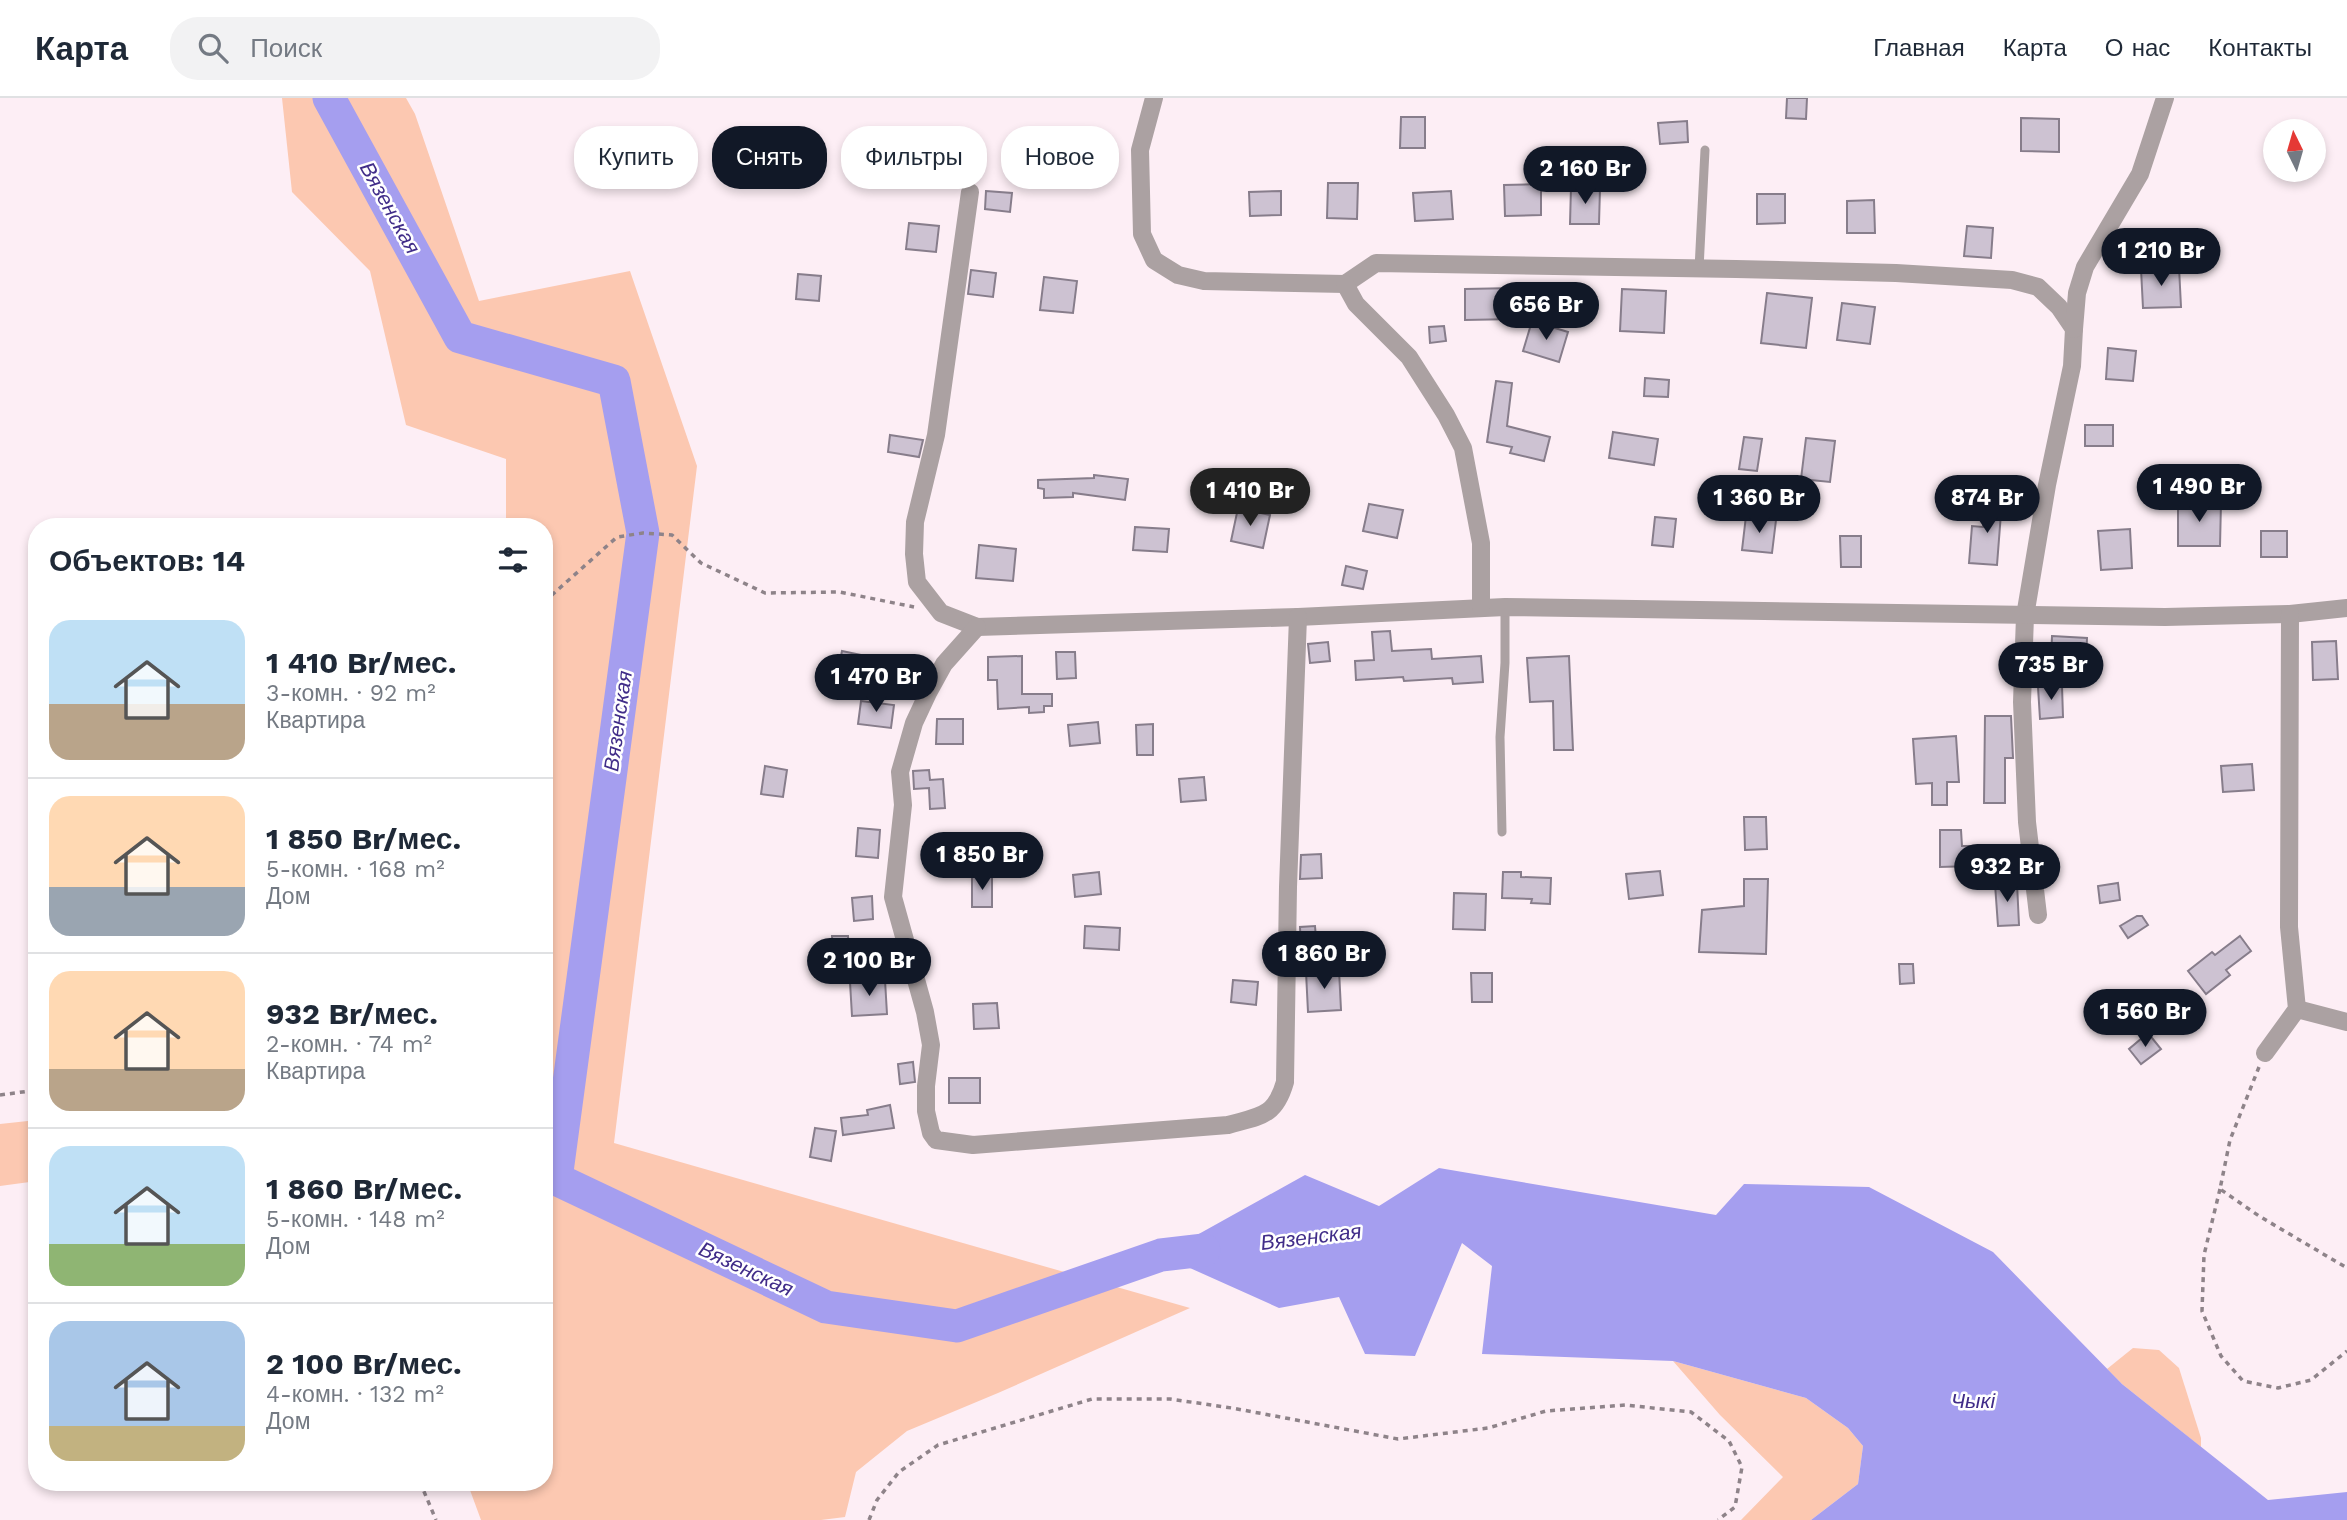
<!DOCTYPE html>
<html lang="ru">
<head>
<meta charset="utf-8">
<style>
  body { margin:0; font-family:"Work Sans",sans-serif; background:#f2f2f3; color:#1f2937; height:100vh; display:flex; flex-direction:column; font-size:26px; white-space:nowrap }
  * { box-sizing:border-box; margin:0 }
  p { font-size:23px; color:#747a83 }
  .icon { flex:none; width:38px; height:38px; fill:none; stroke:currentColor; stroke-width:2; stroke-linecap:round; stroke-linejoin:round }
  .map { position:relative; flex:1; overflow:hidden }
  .panel { position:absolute; left:28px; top:420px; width:525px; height:973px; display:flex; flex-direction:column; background:#fff; border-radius:28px; box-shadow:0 4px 10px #0003 }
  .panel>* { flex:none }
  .banner { position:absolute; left:574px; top:28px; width:665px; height:63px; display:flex; gap:14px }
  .needle { width:46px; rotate:355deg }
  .buttons { position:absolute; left:2263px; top:21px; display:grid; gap:14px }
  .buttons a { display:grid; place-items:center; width:63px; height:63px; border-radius:50%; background:#fff; box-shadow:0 4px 10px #0003; font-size:35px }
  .price { position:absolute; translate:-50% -60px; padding:0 16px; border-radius:24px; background:#111827; color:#fff; font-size:23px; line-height:46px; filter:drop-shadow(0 2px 4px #0008) }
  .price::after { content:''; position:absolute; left:50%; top:42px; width:21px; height:16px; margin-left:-10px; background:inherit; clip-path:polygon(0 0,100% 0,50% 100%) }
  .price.on { background:#222; color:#fff }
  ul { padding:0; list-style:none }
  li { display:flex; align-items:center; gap:21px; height:175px; padding:0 21px }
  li+li { border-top:2px solid #e0e1e3 }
  li span { display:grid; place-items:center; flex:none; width:196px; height:140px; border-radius:21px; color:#555 }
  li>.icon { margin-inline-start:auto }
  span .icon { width:84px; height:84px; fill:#fffc; stroke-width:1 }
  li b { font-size:30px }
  h2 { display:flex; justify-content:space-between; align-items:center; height:84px; padding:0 21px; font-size:30px }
  .pill { padding:0 24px; border-radius:28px; background:#fff; box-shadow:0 4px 10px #0003; font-size:24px; line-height:63px }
  .pill.on { background:#111827; color:#fff }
  header { display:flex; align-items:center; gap:42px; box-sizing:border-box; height:98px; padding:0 35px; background:#fff; border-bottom:2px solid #e0e1e3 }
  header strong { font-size:33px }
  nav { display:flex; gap:38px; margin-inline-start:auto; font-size:24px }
  .search { width:490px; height:63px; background:#f2f2f3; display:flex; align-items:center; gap:18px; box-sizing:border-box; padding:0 24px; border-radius:28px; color:#747a83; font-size:26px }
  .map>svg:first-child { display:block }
  .green { fill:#fcc8b1 }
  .water { fill:#a59eef }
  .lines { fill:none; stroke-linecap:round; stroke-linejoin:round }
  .river { stroke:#a59eef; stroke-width:33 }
  .building { fill:#cdc2d2; stroke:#877d8b; stroke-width:2 }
  .path { stroke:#8e8389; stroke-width:3.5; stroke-dasharray:5 5; stroke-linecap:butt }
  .lane { stroke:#aba1a2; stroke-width:9 }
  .street { stroke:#aba1a2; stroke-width:18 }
  .labels { text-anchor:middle; stroke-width:5; stroke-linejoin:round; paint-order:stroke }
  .water-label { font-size:21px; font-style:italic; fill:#412d89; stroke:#fff }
</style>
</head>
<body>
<header>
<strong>Карта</strong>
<div class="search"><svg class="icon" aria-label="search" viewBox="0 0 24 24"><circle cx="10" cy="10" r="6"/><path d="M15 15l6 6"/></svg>Поиск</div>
<nav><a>Главная</a><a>Карта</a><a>О нас</a><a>Контакты</a></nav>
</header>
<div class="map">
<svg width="2347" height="1422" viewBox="0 0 2347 1422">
  <rect width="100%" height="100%" fill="#fdeef5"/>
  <g class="green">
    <path d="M282,0H406L415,16L479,203L630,173L697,368L614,1045L1190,1210L998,1295L907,1333L856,1374L845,1419L821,1422H481L467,1384H544V429H506V361L406,327L370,173L292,94Z"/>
    <path d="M37,1022V1083L0,1088V1026Z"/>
    <path d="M2133,1250L2159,1252L2179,1270L2201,1340V1349L2122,1286L2107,1271Z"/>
    <path d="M1673,1263L1806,1300L1848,1330L1863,1348L1858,1386L1811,1422H1741L1783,1379L1720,1317Z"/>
  </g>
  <path class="water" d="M1439,1070L1716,1117L1744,1086L1869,1089L1993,1154L2122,1286L2268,1402L2347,1394V1422H1811L1858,1386L1863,1348L1848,1330L1806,1300L1673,1263L1482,1256L1492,1168L1462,1145L1415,1258L1365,1256L1339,1199L1279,1210L1161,1157L1305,1077L1379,1108Z"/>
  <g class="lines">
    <path class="river" d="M329,0L460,239L614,283L643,435L556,1081L826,1209L957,1228L1161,1157L1204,1152"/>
  </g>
  <g class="building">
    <path d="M1787,0H1807L1806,21L1786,20Z"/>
    <path d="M1401,19H1425V50H1400Z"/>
    <path d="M2021,20L2059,21V54L2021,53Z"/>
    <path d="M1687,23L1688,44L1660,46L1658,25Z"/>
    <path d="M1328,85H1358L1357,121L1327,120Z"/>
    <path d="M1541,86V117L1505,118L1504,87Z"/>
    <path d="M1571,89L1600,90L1599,126H1570Z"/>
    <path d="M986,93L1012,95L1010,114L985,111Z"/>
    <path d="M1281,93V117L1250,118L1249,94Z"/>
    <path d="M1451,93L1453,121L1415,123L1413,95Z"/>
    <path d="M1757,96H1785V125L1757,126Z"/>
    <path d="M1874,102L1875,135H1847V103Z"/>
    <path d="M909,125L939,128L936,154L906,151Z"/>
    <path d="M1967,128L1993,130L1991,160L1964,158Z"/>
    <path d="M2179,169L2181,209L2143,210L2141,171Z"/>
    <path d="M971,172L996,175L993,199L968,196Z"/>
    <path d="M798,176L821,178L819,203L796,201Z"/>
    <path d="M1044,179L1077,183L1073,215L1040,212Z"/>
    <path d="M1515,190V221L1465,222V191Z"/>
    <path d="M1622,191L1666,193L1664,235L1620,233Z"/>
    <path d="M1767,195L1812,200L1806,250L1761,245Z"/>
    <path d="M1842,205L1875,209L1870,246L1837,242Z"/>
    <path d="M1532,223L1568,234L1559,264L1523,253Z"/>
    <path d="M1444,228L1446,243L1430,245L1429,229Z"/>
    <path d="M2108,250L2136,253L2133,283L2106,281Z"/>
    <path d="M1645,280L1669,282L1668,299L1644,298Z"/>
    <path d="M1496,283L1512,285L1507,328L1550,339L1544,363L1510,355L1512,349L1487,344Z"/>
    <rect x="2085" y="327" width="28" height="21"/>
    <path d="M1613,334L1658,341L1654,367L1609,360Z"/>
    <path d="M890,337L923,342L919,359L888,354Z"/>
    <path d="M1744,339L1762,341L1757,373L1739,371Z"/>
    <path d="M1806,340L1835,343L1830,384L1801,381Z"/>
    <path d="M1094,377L1128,381L1125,402L1073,395V399L1044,400V391L1038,390V382L1094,380Z"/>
    <path d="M1986,400L2002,402L1997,467L1969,465L1972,428L1983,429Z"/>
    <path d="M2178,403L2221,404L2220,448H2178Z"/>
    <path d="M1369,406L1403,412L1397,440L1363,433Z"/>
    <path d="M1238,410L1270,417L1263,450L1231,443Z"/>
    <path d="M1746,418L1776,422L1772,455L1742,452Z"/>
    <path d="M1655,419L1676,421L1673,449L1652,447Z"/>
    <path d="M1135,429L1169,431L1167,454L1133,452Z"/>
    <path d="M2130,431L2132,470L2101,472L2098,433Z"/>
    <rect x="2261" y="433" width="26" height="26"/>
    <path d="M1840,438H1861V469H1841Z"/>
    <path d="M979,447L1016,451L1013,483L976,480Z"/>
    <path d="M1346,468L1367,473L1363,491L1342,487Z"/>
    <path d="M1390,533L1392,553L1431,551L1432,561L1481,558L1483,584L1453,586L1452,580L1404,583L1403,579L1356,582L1355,563L1374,562L1372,534Z"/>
    <path d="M2052,538L2087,540L2086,565L2051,564Z"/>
    <path d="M2336,543L2338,581L2313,582L2312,544Z"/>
    <path d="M1328,544L1330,563L1310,565L1308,546Z"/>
    <path d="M842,553L866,558L861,583L837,579Z"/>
    <path d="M1056,554H1075L1076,580L1057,581Z"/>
    <path d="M1022,558V596H1052V608H1044V614L1029,615V609L998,611L997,582H988V559Z"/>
    <path d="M1569,558L1573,652H1554L1553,603L1530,604L1527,560Z"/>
    <path d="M2062,588L2063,619L2040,621L2038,589Z"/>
    <path d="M861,603L894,607L891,630L858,626Z"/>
    <path d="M1985,618H2011L2013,660H2005V705H1984Z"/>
    <path d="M937,621H963V646H936Z"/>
    <path d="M1098,624L1100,645L1070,648L1068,627Z"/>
    <path d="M1153,626V657H1137L1136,627Z"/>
    <path d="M1956,638L1959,684H1947V707H1932V685L1916,686L1913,641Z"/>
    <path d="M2252,666L2254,692L2223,694L2221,668Z"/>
    <path d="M765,668L787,672L783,699L761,696Z"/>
    <path d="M929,672L930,682L943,681L945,710L930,711L929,690L914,691L913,673Z"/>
    <path d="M1204,679L1206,702L1181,704L1179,681Z"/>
    <path d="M1744,719H1766L1767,751L1745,752Z"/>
    <path d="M858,730L880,732L878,760L856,758Z"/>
    <path d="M1940,732H1961L1962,748H1971L1972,768L1940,769Z"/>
    <path d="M1321,756L1322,780L1300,781L1301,757Z"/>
    <path d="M1660,773L1663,797L1629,801L1626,776Z"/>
    <path d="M1099,774L1101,796L1075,799L1073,777Z"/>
    <path d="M1503,774H1521V779L1551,780L1550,806L1531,805L1532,801L1502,800Z"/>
    <rect x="972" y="779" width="20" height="30"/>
    <path d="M1744,781H1768L1766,856L1699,854L1702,812L1744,808Z"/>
    <path d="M2017,785L2019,827L1998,828L1995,786Z"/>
    <path d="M2118,785L2120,802L2100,805L2098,788Z"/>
    <path d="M1454,795L1486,796L1485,832L1453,831Z"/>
    <path d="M872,798L873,821L854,823L852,800Z"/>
    <path d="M2137,818H2142L2148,827L2128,840L2120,828Z"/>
    <path d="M1085,828L1120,830L1119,852L1084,850Z"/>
    <path d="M1315,828L1317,852L1301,853L1300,829Z"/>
    <path d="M832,838H848L850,871L834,872Z"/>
    <path d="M2240,838L2251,853L2226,872L2230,877L2206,896L2188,873L2212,854L2215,857Z"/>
    <path d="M1899,866H1913L1914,885L1900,886Z"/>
    <path d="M1339,872L1341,912L1308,914L1306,874Z"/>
    <path d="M1471,875H1492V904H1472Z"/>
    <path d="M885,882L887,916L852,918L850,884Z"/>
    <path d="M1233,882L1258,884L1256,907L1231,904Z"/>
    <path d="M997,905L999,930L974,931L973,906Z"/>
    <path d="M2148,935L2161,951L2141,966L2129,951Z"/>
    <path d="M913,964L915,984L900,986L898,966Z"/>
    <rect x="949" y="980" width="31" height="25"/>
    <path d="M890,1007L894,1030L843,1037L841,1020L868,1017L867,1012Z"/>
    <path d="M815,1030L836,1033L831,1063L810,1059Z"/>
  </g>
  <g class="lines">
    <g class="path">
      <path d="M544,504L617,439L643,435L672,437L701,465L765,495L840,494L914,509"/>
      <path d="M2259,969L2230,1042L2220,1091L2259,1118L2347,1170"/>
      <path d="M0,997L37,992"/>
      <path d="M2220,1091L2204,1157L2202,1213L2221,1258L2243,1283L2278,1290L2311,1282L2347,1253"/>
      <path d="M420,1384L436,1422"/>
      <path d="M869,1422L877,1402L899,1374L938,1347L1092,1301H1170L1232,1310L1398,1341L1488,1330L1546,1313L1625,1307L1691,1314L1729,1343L1742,1369L1735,1409L1718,1422"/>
    </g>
    <g class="lane">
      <path d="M1699,171L1705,52"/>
      <path d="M1502,734L1500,639L1505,565V509"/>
    </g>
    <g class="street">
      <path d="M1154,0L1140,52L1142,136L1154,162L1178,177L1204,183L1345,186L1376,165L1736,171L1896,175L2012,182L2038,189L2059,209L2074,231L2072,268L2047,387L2025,518L2022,604L2027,724L2038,817"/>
      <path d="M970,94L936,337L915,424L914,456L917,484L941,515L977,529L1298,519L1505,509L2165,519L2290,516L2347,510"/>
      <path d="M1345,186L1356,206L1409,259L1446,317L1463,350L1481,445V510"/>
      <path d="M2074,231L2077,195L2085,169L2140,76L2165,0"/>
      <path d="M977,529L944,566L928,595L914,625L900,674L903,707L893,799L925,914L931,947L926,988V1013L931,1035L936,1042L973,1047L1228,1027C1260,1018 1275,1019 1285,984L1288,789L1298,519"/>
      <path d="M2297,911L2347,924"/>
      <path d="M2265,955L2297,911L2289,829L2290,516"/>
    </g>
  </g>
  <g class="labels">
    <g class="water-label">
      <text transform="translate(390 110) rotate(61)" y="7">Вязенская</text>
      <text transform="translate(618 623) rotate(-82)" y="7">Вязенская</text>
      <text transform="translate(1311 1139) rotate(-7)" y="7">Вязенская</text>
      <text transform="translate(746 1171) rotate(25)" y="7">Вязенская</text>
      <text x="1973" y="1310">Чыкі</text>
    </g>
  </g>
</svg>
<div class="buttons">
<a><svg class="needle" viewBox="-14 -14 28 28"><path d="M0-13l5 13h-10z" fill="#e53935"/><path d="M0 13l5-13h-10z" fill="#747a83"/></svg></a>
</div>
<b class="price" style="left:1585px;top:108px">2 160 Br</b>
<b class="price" style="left:2161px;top:190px">1 210 Br</b>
<b class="price" style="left:1546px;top:244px">656 Br</b>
<b class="price" style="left:2199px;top:426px">1 490 Br</b>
<b class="price on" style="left:1250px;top:430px">1 410 Br</b>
<b class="price" style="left:1759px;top:437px">1 360 Br</b>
<b class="price" style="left:1987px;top:437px">874 Br</b>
<b class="price" style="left:2051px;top:604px">735 Br</b>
<b class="price" style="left:876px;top:616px">1 470 Br</b>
<b class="price" style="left:982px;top:794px">1 850 Br</b>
<b class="price" style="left:2007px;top:806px">932 Br</b>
<b class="price" style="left:1324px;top:893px">1 860 Br</b>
<b class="price" style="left:869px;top:900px">2 100 Br</b>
<b class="price" style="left:2145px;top:951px">1 560 Br</b>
<div class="banner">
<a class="pill">Купить</a>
<a class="pill on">Снять</a>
<a class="pill">Фильтры</a>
<a class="pill">Новое</a>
</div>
<section class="panel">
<h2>Объектов: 14<svg class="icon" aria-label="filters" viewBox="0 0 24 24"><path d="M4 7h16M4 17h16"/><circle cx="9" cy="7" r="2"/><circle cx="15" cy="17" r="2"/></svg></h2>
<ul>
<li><span style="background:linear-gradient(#bfe0f5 60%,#b9a48a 0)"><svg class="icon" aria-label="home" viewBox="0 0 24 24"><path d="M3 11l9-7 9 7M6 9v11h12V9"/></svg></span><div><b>1 410 Br/мес.</b><p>3-комн. · 92 m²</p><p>Квартира</p></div></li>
<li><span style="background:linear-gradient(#ffd9b3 65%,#9aa5b1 0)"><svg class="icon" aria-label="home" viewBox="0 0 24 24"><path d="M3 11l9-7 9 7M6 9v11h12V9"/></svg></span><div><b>1 850 Br/мес.</b><p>5-комн. · 168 m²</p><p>Дом</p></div></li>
<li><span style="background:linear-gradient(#ffd9b3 70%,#b9a48a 0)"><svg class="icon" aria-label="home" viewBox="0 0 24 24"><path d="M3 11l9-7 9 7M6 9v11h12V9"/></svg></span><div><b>932 Br/мес.</b><p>2-комн. · 74 m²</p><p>Квартира</p></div></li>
<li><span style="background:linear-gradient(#bfe0f5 70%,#8fb573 0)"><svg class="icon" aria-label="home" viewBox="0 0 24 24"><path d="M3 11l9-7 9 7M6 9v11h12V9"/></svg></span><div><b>1 860 Br/мес.</b><p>5-комн. · 148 m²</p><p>Дом</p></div></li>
<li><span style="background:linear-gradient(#a9c7e8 75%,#c2b280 0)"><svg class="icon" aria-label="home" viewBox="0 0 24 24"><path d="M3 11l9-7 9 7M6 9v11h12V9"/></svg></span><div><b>2 100 Br/мес.</b><p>4-комн. · 132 m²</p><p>Дом</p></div></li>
</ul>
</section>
</div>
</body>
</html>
